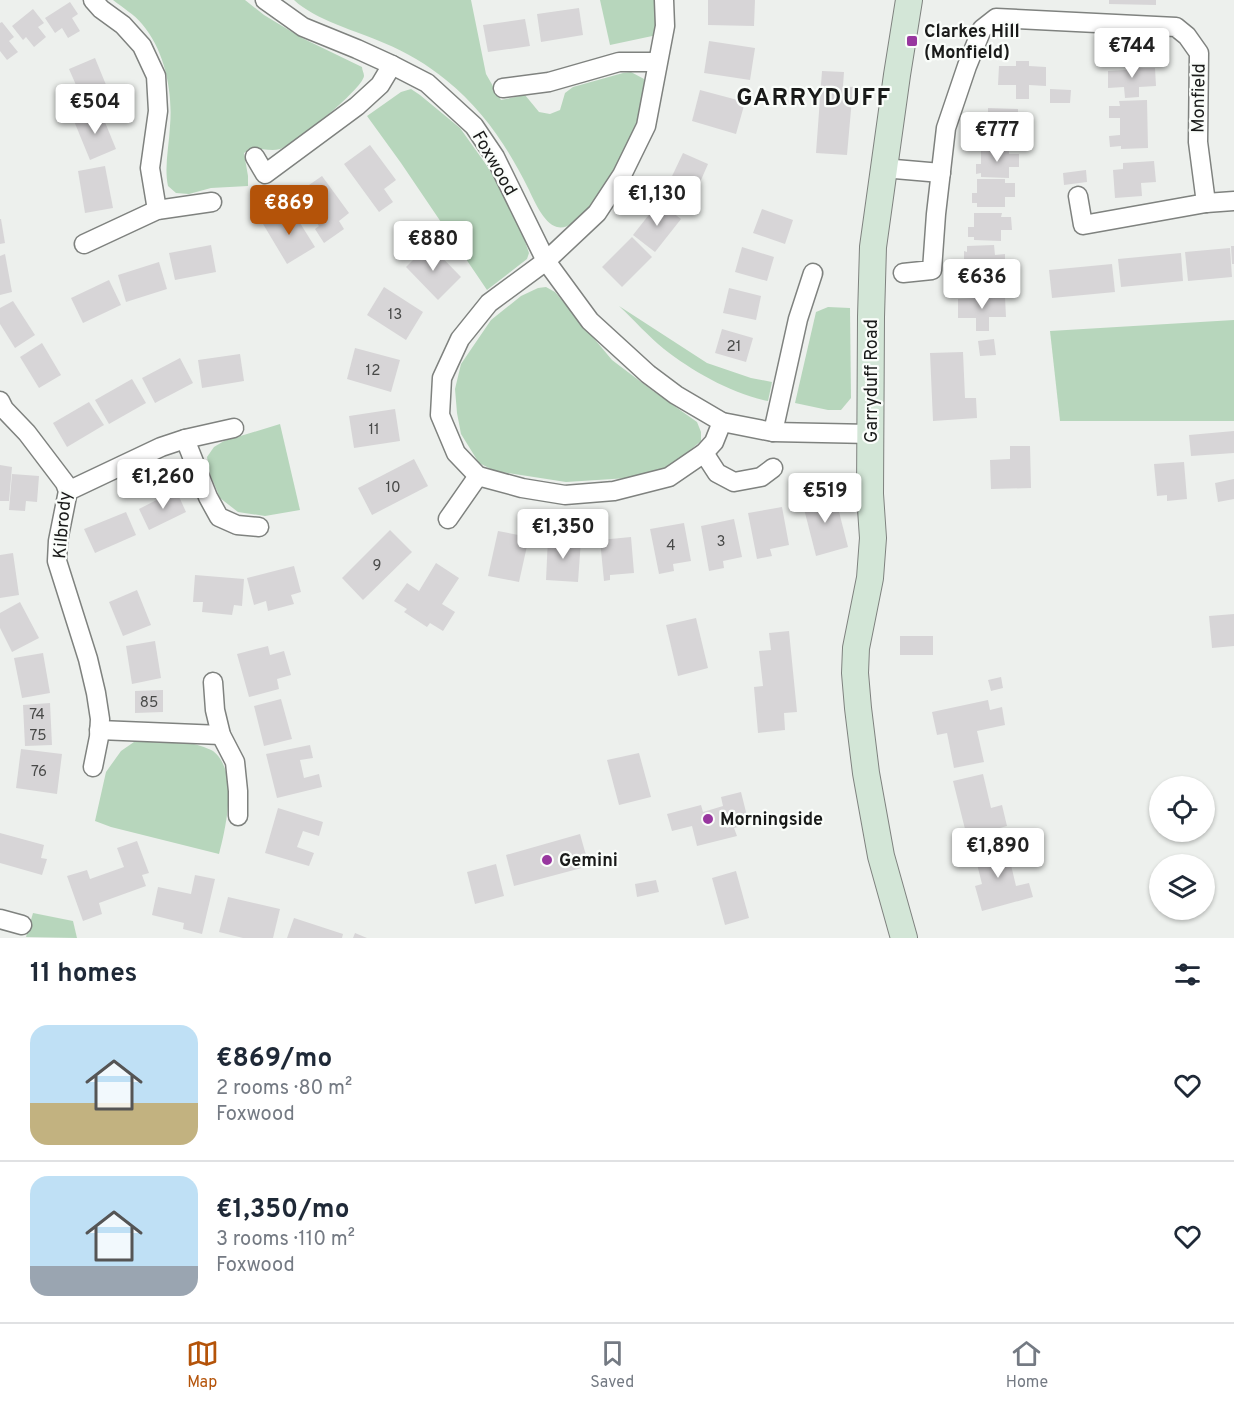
<!DOCTYPE html>
<html lang="en">
<head>
<meta charset="utf-8">
<style>
  body { margin:0; font-family:Overpass,sans-serif; background:#f2f2f3; color:#1f2937; height:100vh; display:flex; flex-direction:column; font-size:22px; white-space:nowrap }
  * { box-sizing:border-box; margin:0 }
  p { font-size:20px; color:#747a83 }
  .icon { flex:none; width:33px; height:33px; fill:none; stroke:currentColor; stroke-width:2; stroke-linecap:round; stroke-linejoin:round }
  .map { position:relative; height:938px; overflow:hidden }
  .details { display:flex; flex-direction:column; background:#fff; flex:1 }
  .details>* { flex:none }
  .tools { position:absolute; left:1149px; top:776px; display:grid; gap:12px }
  .tools a { display:grid; place-items:center; width:66px; height:66px; border-radius:50%; background:#fff; box-shadow:0 2px 4px #0004; font-size:30px }
  .price { position:absolute; translate:-50% -51px; padding:0 14px; border-radius:6px; background:#fff; color:#222; font-size:20px; line-height:39px; filter:drop-shadow(0 2px 3px #0008) }
  .price::after { content:''; position:absolute; left:50%; top:36px; width:18px; height:14px; margin-left:-9px; background:inherit; clip-path:polygon(0 0,100% 0,50% 100%) }
  .price.active { background:#b45309; color:#fff }
  ul { padding:0; list-style:none }
  li { display:flex; align-items:center; gap:18px; height:150px; padding:0 30px }
  li+li { border-top:2px solid #e0e1e3 }
  li span { display:grid; place-items:center; flex:none; width:168px; height:120px; border-radius:18px; color:#555 }
  li>.icon { margin-inline-start:auto }
  span .icon { width:72px; height:72px; fill:#fffc; stroke-width:1 }
  li b { font-size:26px }
  h2 { display:flex; justify-content:space-between; align-items:center; height:72px; padding:0 30px; font-size:26px }
  .tab-bar { display:flex; justify-content:space-around; align-items:center; height:84px; border-top:2px solid #e0e1e3; background:#fff; font-size:16px; color:#747a83 }
  .tab-bar a { display:grid; justify-items:center; gap:3px }
  .tab-bar .active { color:#b45309 }
  .map>svg:first-child { display:block }
  .green { fill:#b7d6bc }
  .building { fill:#d7d5d7 }
  .lines { fill:none; stroke-linecap:round; stroke-linejoin:round }
  .street-casing { stroke:#7f827f; stroke-width:21 }
  .secondary-casing { stroke:#7f827f; stroke-width:28 }
  .street { stroke:#fff; stroke-width:18 }
  .secondary { stroke:#d3e6d7; stroke-width:26 }
  .poi-dot { fill:#98379f; stroke:#fafdfa; stroke-width:2 }
  .labels { text-anchor:middle; stroke-width:4.5; stroke-linejoin:round; paint-order:stroke }
  .number-label { font-size:15px; fill:#484948 }
  .poi-label { font-size:18px; font-weight:bold; fill:#191a19; stroke:#fafdfa; text-anchor:start }
  .street-label { font-size:18px; fill:#191a19; stroke:#fafdfa }
  .district-label { font-size:24px; font-weight:bold; letter-spacing:1.5px; fill:#191a19; stroke:#fafdfa }
</style>
</head>
<body>
<div class="map">
<svg width="1234" height="938" viewBox="0 0 1234 938">
  <rect width="100%" height="100%" fill="#edf0ed"/>
  <g class="green">
    <path d="M113,0H245L264,15L302,38L362,67C362,70 364,73 364,76C362,90 294,144 280,149C271,152 261,148 252,148L244,153L248,176V186L211,188L189,194L176,193L168,186C164,167 169,146 170,126C173,92 165,51 142,24C135,15 123,8 113,0Z"/>
    <path d="M294,0H471L486,74L501,100L525,95L539,112L550,114L560,110L565,93L573,87L623,73L631,72L644,79C645,114 624,156 606,185C598,198 574,232 557,227C543,223 534,200 528,188C508,147 482,109 446,80C428,65 406,52 384,43C357,31 315,20 294,0Z"/>
    <path d="M600,0H655L657,35L610,45Z"/>
    <path d="M411,89L420,95L460,128L485,163L514,209L529,253L527,259L487,290L401,163L367,116L401,92Z"/>
    <path d="M546,287L555,292L612,360L653,391L697,422L701,432V441L671,466L648,474L628,478L566,482L495,471L479,463L461,434L457,413L455,389L461,364L491,320L521,296L538,288Z"/>
    <path d="M619,306L707,363L751,378L772,382L768,401C732,394 692,371 664,349C648,336 634,320 619,306Z"/>
    <path d="M828,307L850,308L851,398L841,410H828L795,403L816,312Z"/>
    <path d="M1234,320V421H1060L1050,331Z"/>
    <path d="M280,424L300,510L265,516L238,512L220,498L210,474L207,457L214,447L224,441Z"/>
    <path d="M134,742C151,742 169,740 186,742C192,743 208,748 213,751C239,771 226,827 219,854L111,827L95,821L106,772L121,751Z"/>
    <path d="M33,913L73,921L77,938L26,937Z"/>
  </g>
  <g class="building">
    <path d="M708,0H755L754,26L708,25Z"/>
    <path d="M1109,0H1156V5L1109,4Z"/>
    <path d="M70,2L78,14L72,18L80,31L68,38L62,28L55,33L45,18Z"/>
    <path d="M579,8L583,35L541,42L537,14Z"/>
    <path d="M33,9L44,23L38,27L46,37L34,47L26,37L23,40L12,26Z"/>
    <path d="M525,19L530,46L488,52L483,25Z"/>
    <path d="M2,22L14,37L9,41L18,52L7,60L0,51V23Z"/>
    <path d="M709,41L755,48L750,80L704,73Z"/>
    <path d="M95,58L111,97L86,108L69,69Z"/>
    <path d="M1139,59V68H1155L1156,86L1139,87V97L1125,98L1124,87L1108,88V71L1126,70V60Z"/>
    <path d="M1016,61H1029V66L1046,67V86L1029,85V99H1016V85H998L999,66H1016Z"/>
    <path d="M822,71L844,72L843,86L853,87L847,155L816,153Z"/>
    <path d="M1050,89L1071,90L1070,103H1050Z"/>
    <path d="M700,90L745,102L736,134L692,121Z"/>
    <path d="M1147,100L1148,148L1121,149V146L1110,147L1109,136L1120,135V118H1109V106H1120L1119,101Z"/>
    <path d="M988,108L1018,109V117H1027L1026,133H1011V136L988,135V122L983,121V113L988,112Z"/>
    <path d="M100,110L116,149L90,160L74,121Z"/>
    <path d="M370,145L396,180L384,189L393,202L379,212L344,164Z"/>
    <path d="M981,149L1009,150V154H1019V167H1009V178L981,177V173L976,174V164H981Z"/>
    <path d="M683,153L708,164L691,203L665,191Z"/>
    <path d="M1154,161L1156,182L1141,183L1142,196L1115,198L1113,170L1123,169V163Z"/>
    <path d="M105,166L113,208L85,213L78,171Z"/>
    <path d="M1086,170L1087,182L1064,185L1063,173Z"/>
    <path d="M322,176L349,213L339,221L344,229L324,243L315,229L319,226L296,194Z"/>
    <path d="M977,179H1005V183H1015V197H1005V207H977V203H972V193H977Z"/>
    <path d="M659,202L681,219L655,252L633,235Z"/>
    <path d="M290,207L315,247L287,264L263,224Z"/>
    <path d="M762,209L793,220L785,244L753,233Z"/>
    <path d="M974,213H1002L1001,217H1011L1012,230H1001V241L974,240V237H968V227H974Z"/>
    <path d="M0,219H1L5,243L0,244Z"/>
    <path d="M632,237L652,257L622,287L602,267Z"/>
    <path d="M429,244L461,277L438,300L406,267Z"/>
    <path d="M211,245L216,272L175,280L169,253Z"/>
    <path d="M994,245L995,255L1005,254V270H995V280L972,281V271H968V259H964V251L967,252V246Z"/>
    <path d="M1231,246H1234V264H1232Z"/>
    <path d="M742,247L774,257L767,281L735,272Z"/>
    <path d="M1230,248L1232,277L1188,281L1185,252Z"/>
    <path d="M1181,253L1183,281L1121,287L1118,259Z"/>
    <path d="M5,254L12,292L0,295V256Z"/>
    <path d="M159,262L167,289L126,302L118,275Z"/>
    <path d="M1112,264L1115,292L1052,298L1049,270Z"/>
    <path d="M109,280L121,305L83,323L71,298Z"/>
    <path d="M384,287L423,312L406,340L367,315Z"/>
    <path d="M729,288L761,296L756,320L723,313Z"/>
    <path d="M988,293V298L1005,297L1006,317H989V331H976V318H958V299L975,298V294Z"/>
    <path d="M13,301L35,335L15,348L0,324V308Z"/>
    <path d="M722,329L753,338L746,362L715,353Z"/>
    <path d="M994,339L996,355L980,356L978,341Z"/>
    <path d="M42,343L61,375L39,388L20,357Z"/>
    <path d="M355,348L400,360L391,392L347,379Z"/>
    <path d="M963,352L965,398H976L977,418L933,421L930,353Z"/>
    <path d="M240,354L244,381L202,388L198,360Z"/>
    <path d="M180,358L193,383L155,403L142,378Z"/>
    <path d="M132,379L146,403L109,424L95,400Z"/>
    <path d="M89,402L104,425L67,447L53,423Z"/>
    <path d="M395,409L400,441L354,448L349,416Z"/>
    <path d="M1234,431V453L1191,456L1189,435Z"/>
    <path d="M1010,446H1030L1031,488L991,489L990,460L1010,459Z"/>
    <path d="M414,459L428,486L372,515L358,488Z"/>
    <path d="M1184,462L1187,499L1167,501V495L1157,496L1154,464Z"/>
    <path d="M0,465L12,467L9,501H0Z"/>
    <path d="M12,474L39,476L37,502L26,501L25,511L9,510Z"/>
    <path d="M1234,479V499L1218,502L1215,483Z"/>
    <path d="M176,490L186,512L149,530L139,509Z"/>
    <path d="M834,492L848,547L816,556L802,501Z"/>
    <path d="M782,507L789,545L770,549L772,556L757,559L748,513Z"/>
    <path d="M126,512L136,535L95,553L84,529Z"/>
    <path d="M734,519L742,557L723,561L724,568L709,571L701,526Z"/>
    <path d="M684,523L691,561L673,564L674,571L659,574L650,529Z"/>
    <path d="M390,530L412,552L363,600L342,578Z"/>
    <path d="M498,531L529,537L519,582L488,576Z"/>
    <path d="M631,537L634,573L610,575V580L604,581L600,540Z"/>
    <path d="M548,538L581,540L578,582L546,580Z"/>
    <path d="M13,553L19,595L0,598V555Z"/>
    <path d="M436,563L459,578L442,604L455,612L443,631L430,623L427,627L404,612L407,609L394,601L407,583L419,591Z"/>
    <path d="M294,566L301,592L291,595L294,604L268,611L266,601L254,605L247,578Z"/>
    <path d="M195,575L244,579L242,606L234,605L232,615L202,612L203,602H193Z"/>
    <path d="M137,590L151,625L123,636L109,602Z"/>
    <path d="M20,602L39,638L12,652L0,628V613Z"/>
    <path d="M1234,614V646L1212,648L1209,616Z"/>
    <path d="M696,618L708,668L678,676L666,625Z"/>
    <path d="M789,631L797,712L784,713L785,730L758,733L754,687L763,686L759,651L771,650L769,633Z"/>
    <rect x="900" y="636" width="33" height="19"/>
    <path d="M155,641L161,678L132,684L126,646Z"/>
    <path d="M268,646L270,655L284,651L291,675L277,679L279,689L249,697L237,654Z"/>
    <path d="M43,653L50,693L22,698L14,658Z"/>
    <path d="M1001,677L1003,688L991,691L988,680Z"/>
    <path d="M163,690V712L135,713V691Z"/>
    <path d="M281,699L292,739L264,746L254,706Z"/>
    <path d="M988,700L990,710L1002,707L1005,725L977,731L984,762L954,768L947,733L937,735L932,712Z"/>
    <path d="M50,703L52,745L25,746L23,705Z"/>
    <path d="M310,745L313,758L300,760L304,778L319,774L322,787L277,798L266,754Z"/>
    <path d="M21,749L62,754L57,794L16,788Z"/>
    <path d="M639,753L651,797L619,805L607,760Z"/>
    <path d="M983,774L991,808L1002,805L1007,826L967,837L953,781Z"/>
    <path d="M741,792L749,824L734,828L737,836L697,846L692,826L672,831L667,814L701,805L703,812L723,806L721,797Z"/>
    <path d="M278,808L323,822L319,836L303,831L297,847L314,853L309,866L265,853Z"/>
    <path d="M0,833L44,845L41,858L47,859L42,875L0,863Z"/>
    <path d="M580,834L589,866L514,886L506,855Z"/>
    <path d="M137,841L149,873L142,875L146,886L99,903L102,914L83,921L67,876L87,870L90,879L124,867L117,848Z"/>
    <path d="M1006,844L1016,886L1029,883L1033,897L982,911L975,886L982,884L974,852Z"/>
    <path d="M496,864L504,896L475,904L467,872Z"/>
    <path d="M736,871L749,918L725,925L712,878Z"/>
    <path d="M195,875L215,879L202,934L183,929L184,923L152,915L158,887L191,894Z"/>
    <path d="M656,880L659,892L637,897L635,884Z"/>
    <path d="M228,897L280,909L273,938H243L219,932Z"/>
    <path d="M294,918L343,934L342,938H287Z"/>
    <path d="M355,933L367,938H353Z"/>
  </g>
  <g class="lines">
    <defs>
      <g id="street">
        <path d="M93,0L101,9L123,25L142,46L156,76L158,111L150,168L157,210"/>
        <path d="M265,0L303,27L357,49L392,65L427,83L474,126L495,157L546,261L590,321L648,374L676,395L722,422L773,432L871,434"/>
        <path d="M664,0L665,26L646,126L622,175L597,213L546,261L489,303L460,339L442,378L440,415L456,453L478,476L522,488L565,495L614,491L669,477L704,453L714,442L722,422"/>
        <path d="M503,88L549,82L619,62H657"/>
        <path d="M255,157L265,174L357,106L380,85L392,65"/>
        <path d="M883,168L941,173"/>
        <path d="M1078,196L1083,225L1206,203L1234,201"/>
        <path d="M84,244L157,210L212,202"/>
        <path d="M903,273L932,270L936,214L946,128L967,66L982,29L996,18L1176,27L1187,36L1199,53L1198,142L1206,203"/>
        <path d="M0,401L4,409L27,433L65,483L68,491L58,541L57,561L88,659L96,693L100,719L99,737L93,767"/>
        <path d="M773,432L798,319L813,273"/>
        <path d="M185,439L208,497L219,517L237,525L259,527"/>
        <path d="M704,453L717,473L734,482L761,477L773,468"/>
        <path d="M68,491L161,447L185,439L234,428"/>
        <path d="M448,519L478,476"/>
        <path d="M213,682L215,710L221,735L235,762L238,791V816"/>
        <path d="M99,730L221,735"/>
        <path d="M0,919L22,925"/>
      </g>
      <path id="secondary" d="M904,938L881,856L866,773L858,708L855,673L856,648L870,578L873,538L870,494L871,317L873,247L897,75L909,0"/>
    </defs>
    <use href="#street" class="street-casing"/>
    <use href="#secondary" class="secondary-casing"/>
    <use href="#street" class="street"/>
    <use href="#secondary" class="secondary"/>
  </g>
  <g class="poi-dot">
    <rect x="906" y="35" width="12" height="12" rx="3"/>
    <circle cx="708" cy="819" r="6"/>
    <circle cx="547" cy="860" r="6"/>
  </g>
  <g class="labels">
    <g class="number-label">
      <text x="395" y="319">13</text>
      <text x="734" y="351">21</text>
      <text x="373" y="375">12</text>
      <text x="374" y="434">11</text>
      <text x="393" y="492">10</text>
      <text x="721" y="546">3</text>
      <text x="671" y="550">4</text>
      <text x="377" y="570">9</text>
      <text x="149" y="707">85</text>
      <text x="37" y="719">74</text>
      <text x="38" y="740">75</text>
      <text x="39" y="776">76</text>
    </g>
    <g class="poi-label">
      <text x="924" y="37">Clarkes Hill<tspan x="924" dy="21">(Monfield)</tspan></text>
      <text x="720" y="825">Morningside</text>
      <text x="559" y="866">Gemini</text>
    </g>
    <g class="street-label">
      <text transform="translate(1198 98) rotate(-89)" y="6">Monfield</text>
      <text transform="translate(495 163) rotate(60)" y="6">Foxwood</text>
      <text transform="translate(871 381) rotate(-90)" y="6">Garryduff Road</text>
      <text transform="translate(62 525) rotate(-85)" y="6">Kilbrody</text>
    </g>
    <g class="district-label">
      <text x="814" y="105">GARRYDUFF</text>
    </g>
  </g>
</svg>
<div class="tools">
<a><svg class="icon" aria-label="locate" viewBox="0 0 24 24"><circle cx="12" cy="12" r="6"/><path d="M12 2v4M12 18v4M2 12h4M18 12h4"/></svg></a>
<a><svg class="icon" aria-label="layers" viewBox="0 0 24 24"><path d="M12 4l9 5-9 5-9-5zM3 14l9 5 9-5"/></svg></a>
</div>
<b class="price" style="left:1132px;top:79px">€744</b>
<b class="price" style="left:95px;top:135px">€504</b>
<b class="price" style="left:997px;top:163px">€777</b>
<b class="price" style="left:657px;top:227px">€1,130</b>
<b class="price active" style="left:289px;top:236px">€869</b>
<b class="price" style="left:433px;top:272px">€880</b>
<b class="price" style="left:982px;top:310px">€636</b>
<b class="price" style="left:163px;top:510px">€1,260</b>
<b class="price" style="left:825px;top:524px">€519</b>
<b class="price" style="left:563px;top:560px">€1,350</b>
<b class="price" style="left:998px;top:879px">€1,890</b>
</div>
<section class="details">
<h2>11 homes<svg class="icon" aria-label="filters" viewBox="0 0 24 24"><path d="M4 7h16M4 17h16"/><circle cx="9" cy="7" r="2"/><circle cx="15" cy="17" r="2"/></svg></h2>
<ul>
<li><span style="background:linear-gradient(#bfe0f5 65%,#c2b280 0)"><svg class="icon" aria-label="home" viewBox="0 0 24 24"><path d="M3 11l9-7 9 7M6 9v11h12V9"/></svg></span><div><b>€869/mo</b><p>2 rooms · 80 m²</p><p>Foxwood</p></div><svg class="icon" aria-label="heart" viewBox="0 0 24 24"><path d="M12 20l-8-8c-3-5 5-10 8-4 3-6 11-1 8 4z"/></svg></li>
<li><span style="background:linear-gradient(#bfe0f5 75%,#9aa5b1 0)"><svg class="icon" aria-label="home" viewBox="0 0 24 24"><path d="M3 11l9-7 9 7M6 9v11h12V9"/></svg></span><div><b>€1,350/mo</b><p>3 rooms · 110 m²</p><p>Foxwood</p></div><svg class="icon" aria-label="heart" viewBox="0 0 24 24"><path d="M12 20l-8-8c-3-5 5-10 8-4 3-6 11-1 8 4z"/></svg></li>
</ul>
</section>
<nav class="tab-bar">
<a class="active"><svg class="icon" aria-label="map" viewBox="0 0 24 24"><path d="M3 6l6-2 6 2 6-2v14l-6 2-6-2-6 2zM9 4v14M15 6v14"/></svg>Map</a>
<a><svg class="icon" aria-label="saved" viewBox="0 0 24 24"><path d="M7 4h10v16l-5-4-5 4z"/></svg>Saved</a>
<a><svg class="icon" aria-label="home" viewBox="0 0 24 24"><path d="M3 11l9-7 9 7M6 9v11h12V9"/></svg>Home</a>
</nav>
</body>
</html>
